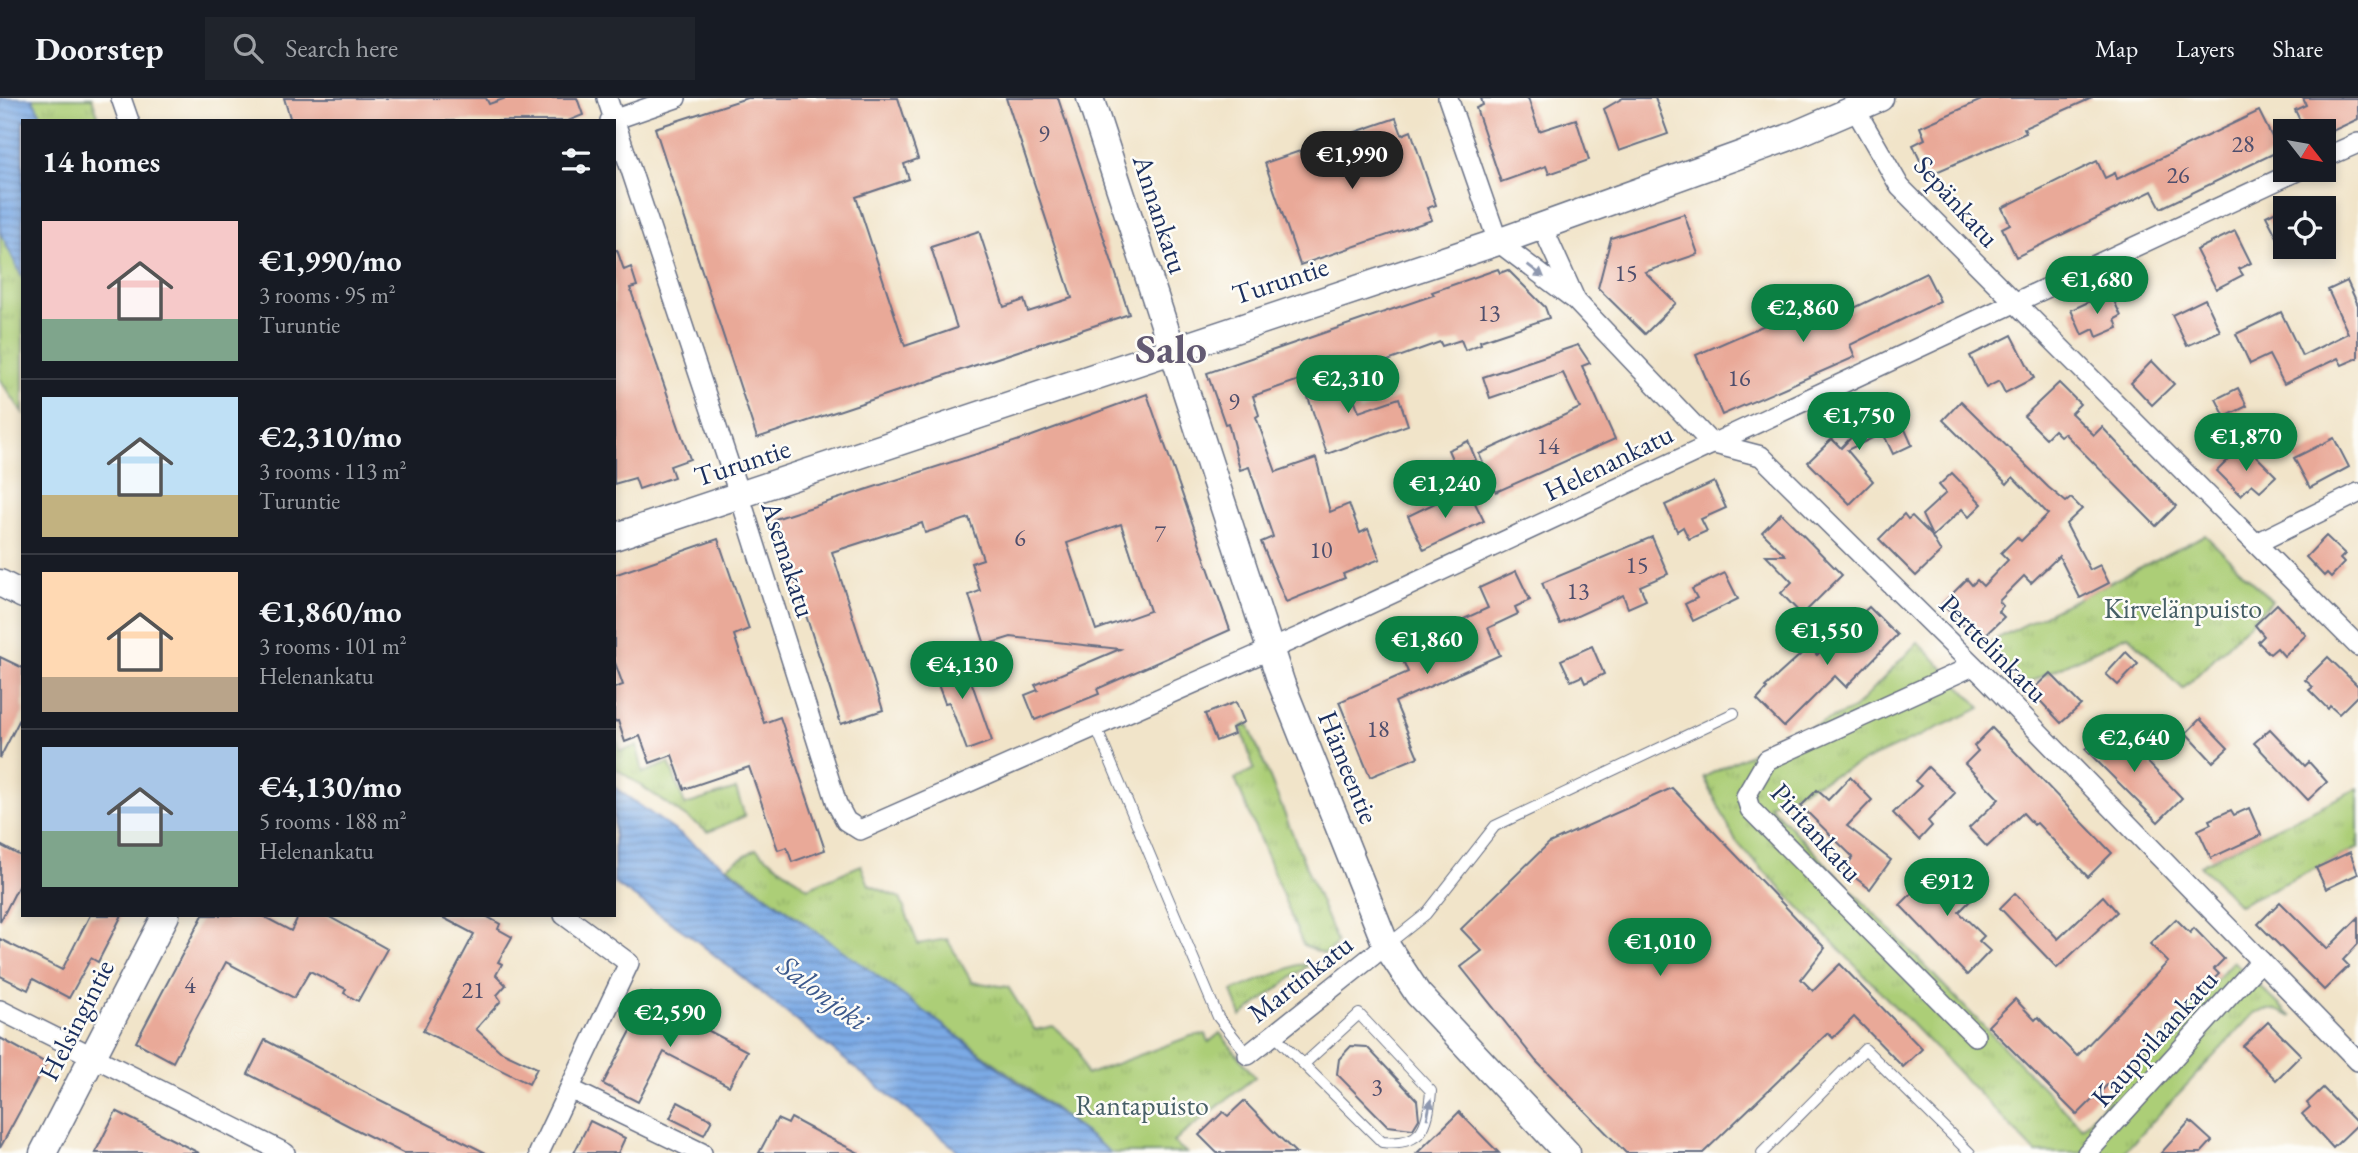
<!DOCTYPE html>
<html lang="en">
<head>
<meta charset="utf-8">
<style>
  body { margin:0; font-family:"EB Garamond",serif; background:#20242c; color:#f1f3f6; height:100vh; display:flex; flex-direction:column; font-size:26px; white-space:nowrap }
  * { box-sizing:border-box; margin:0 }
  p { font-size:23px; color:#9ea1a6 }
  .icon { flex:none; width:38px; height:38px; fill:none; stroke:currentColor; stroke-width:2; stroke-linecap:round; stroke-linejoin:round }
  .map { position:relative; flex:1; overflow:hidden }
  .side { position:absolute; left:21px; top:21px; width:595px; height:798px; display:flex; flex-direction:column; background:#171b24; border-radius:0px; box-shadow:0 4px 10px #0003 }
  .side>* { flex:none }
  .needle { width:46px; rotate:121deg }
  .tools { position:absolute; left:2273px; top:21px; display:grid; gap:14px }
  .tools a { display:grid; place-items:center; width:63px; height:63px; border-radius:0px; background:#171b24; box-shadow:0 4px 10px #0003; font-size:35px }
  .price { position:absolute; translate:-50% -60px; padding:0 16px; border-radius:24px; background:#0b8043; color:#fff; font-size:23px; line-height:46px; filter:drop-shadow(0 2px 4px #0008) }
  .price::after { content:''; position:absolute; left:50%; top:42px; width:21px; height:16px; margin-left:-10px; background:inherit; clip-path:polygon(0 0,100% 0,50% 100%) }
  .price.current { background:#222; color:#fff }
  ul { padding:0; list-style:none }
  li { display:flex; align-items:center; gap:21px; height:175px; padding:0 21px }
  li+li { border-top:2px solid #363941 }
  li span { display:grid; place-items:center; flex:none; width:196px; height:140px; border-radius:0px; color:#555 }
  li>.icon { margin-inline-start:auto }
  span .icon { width:84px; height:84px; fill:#fffc; stroke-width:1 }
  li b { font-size:30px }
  h2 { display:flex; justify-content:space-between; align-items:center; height:84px; padding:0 21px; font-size:30px }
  header { display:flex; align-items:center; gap:42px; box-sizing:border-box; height:98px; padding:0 35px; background:#171b24; border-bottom:2px solid #363941 }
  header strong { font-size:33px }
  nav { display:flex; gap:38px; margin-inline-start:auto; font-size:24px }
  .search { width:490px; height:63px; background:#20242c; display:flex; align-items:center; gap:18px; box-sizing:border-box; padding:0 24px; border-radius:0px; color:#9ea1a6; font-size:26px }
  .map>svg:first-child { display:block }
  .grass { fill:url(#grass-tufts); stroke:#647e6a; stroke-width:2 }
  .water { fill:url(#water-rules); stroke:#4c6ca2; stroke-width:2 }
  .building { fill:#e9a998; fill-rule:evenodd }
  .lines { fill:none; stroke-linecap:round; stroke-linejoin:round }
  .lane-casing { stroke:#666e83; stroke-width:12 }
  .street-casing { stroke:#666e83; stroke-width:22 }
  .secondary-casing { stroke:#666e83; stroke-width:29 }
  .lane { stroke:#fff; stroke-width:10 }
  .street { stroke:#fff; stroke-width:19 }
  .secondary { stroke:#fff; stroke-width:26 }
  .oneway { fill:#8d97ae }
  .labels { text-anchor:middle; stroke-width:5; stroke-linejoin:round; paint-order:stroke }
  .number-label { font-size:24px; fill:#4e4e6c }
  .street-label { font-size:28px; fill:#1b2f5e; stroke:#fdfcf7 }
  .park-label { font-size:28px; fill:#465f66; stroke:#fdfcf7 }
  .water-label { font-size:30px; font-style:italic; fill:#3d5a8d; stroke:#fdfcf7 }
  .town-label { font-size:42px; font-weight:bold; fill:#635a72; stroke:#fdfcf7 }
</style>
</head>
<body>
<header>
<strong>Doorstep</strong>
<div class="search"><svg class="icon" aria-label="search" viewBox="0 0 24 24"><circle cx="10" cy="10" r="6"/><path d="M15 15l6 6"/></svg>Search here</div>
<nav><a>Map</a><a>Layers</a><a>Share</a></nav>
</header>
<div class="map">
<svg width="2358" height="1055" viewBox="0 0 2358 1055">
  <defs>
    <pattern id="grass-tufts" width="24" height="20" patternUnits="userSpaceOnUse" patternTransform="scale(1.75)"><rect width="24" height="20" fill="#acce77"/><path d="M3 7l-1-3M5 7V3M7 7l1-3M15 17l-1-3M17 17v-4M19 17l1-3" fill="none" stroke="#93b169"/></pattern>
    <pattern id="water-rules" width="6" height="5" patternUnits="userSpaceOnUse" patternTransform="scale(1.75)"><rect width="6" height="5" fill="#7caae5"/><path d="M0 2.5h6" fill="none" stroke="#658bbd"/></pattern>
  </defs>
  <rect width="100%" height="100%" fill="#fdfcf7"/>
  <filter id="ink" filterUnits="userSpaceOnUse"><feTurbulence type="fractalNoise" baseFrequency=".0143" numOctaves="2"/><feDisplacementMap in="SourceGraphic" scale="14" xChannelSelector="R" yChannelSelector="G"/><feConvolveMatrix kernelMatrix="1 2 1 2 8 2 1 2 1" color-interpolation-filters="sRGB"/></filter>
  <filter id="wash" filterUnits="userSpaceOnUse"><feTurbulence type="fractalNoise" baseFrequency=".00686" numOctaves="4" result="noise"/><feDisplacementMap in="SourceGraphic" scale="28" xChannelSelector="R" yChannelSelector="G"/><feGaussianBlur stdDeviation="1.57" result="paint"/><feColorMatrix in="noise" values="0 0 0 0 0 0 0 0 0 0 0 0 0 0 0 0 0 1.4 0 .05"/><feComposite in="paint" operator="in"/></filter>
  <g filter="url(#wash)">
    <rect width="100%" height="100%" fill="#f1e4c9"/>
    <g class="grass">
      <path d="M32,0H92L100,23H44Z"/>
      <path d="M0,133L23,181V315L0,282Z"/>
      <path d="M2205,437L2272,503L2183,591L2128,537L2024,587L1984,547Z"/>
      <path d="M1918,544L1981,610L1769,707L2082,1030L2233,863L2292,919C2279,912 2269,909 2254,915L2123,1055H2036L1736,744L1704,679L1764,649L1854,611Z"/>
      <path d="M1248,626L1337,845L1325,856L1303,847L1235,681L1254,671L1241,629Z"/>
      <path d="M614,634L620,653L637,648L643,675L669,665L685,707L736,691L745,718L708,734L614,669Z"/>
      <path d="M2358,690V750L2239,807L2200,767Z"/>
      <path d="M756,751L808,790L861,767L869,787L900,800L918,846L947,841L972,884L1008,889L1035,932L1053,928L1078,951L1086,977L1191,938L1206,936L1209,944L1220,935L1255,979L1173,1044L1187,1055H1111L1022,985L727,768Z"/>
      <path d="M1310,866L1241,918L1232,893L1298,867Z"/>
    </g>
    <g class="water">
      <path d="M0,0H32L44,23H23V181L0,133Z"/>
      <path d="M614,689L871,873L1111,1055H961L692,839L614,785Z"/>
    </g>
    <g id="blocks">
      <g class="building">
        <path d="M284,0H486L489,6L506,0H577L583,17L568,23H291Z"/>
        <path d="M747,0H898L918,61L904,66L909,81L856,99L905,248L957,230L931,149L979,133L1004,209L1024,202L1028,214L1072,200L1006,0H1058L1129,216L757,340L655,30Z"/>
        <path d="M1481,0H1528L1539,33L1576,21L1589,62L1549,76L1546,68L1501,84L1476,10L1483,7Z"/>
        <path d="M1623,0H1655L1668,36L1619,53L1604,11Z"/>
        <path d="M1986,0H2092L2024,30L2026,35L1927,78L1913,47L1925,41L1920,29Z"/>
        <path d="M2303,0H2358V21L2328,35L2324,26L2305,33L2295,12L2306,7Z"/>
        <path d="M2259,13L2279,53L2161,110L2152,93L2016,159L2002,130L2010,126L2002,110L2097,63L2105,80L2115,75L2117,81Z"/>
        <path d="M1396,20L1402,37L1411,33L1436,107L1427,110L1432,122L1300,167L1265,65Z"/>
        <path d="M2286,108V156L2266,118Z"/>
        <path d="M1684,116L1698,156L1645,174L1676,205L1645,236L1598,190L1611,140Z"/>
        <path d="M2235,133L2251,165L2239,171L2243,177L2216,191L2196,152Z"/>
        <path d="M614,152H617L624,172L631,169L637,188L630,190L690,361L670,368L674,379L639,391L635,380L614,386Z"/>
        <path d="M1498,171L1500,175L1508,172L1545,209L1549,220L1480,243L1481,246L1465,252L1461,242L1442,248L1440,244L1346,278L1359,314L1399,300L1408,327L1327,356L1302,281L1253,298L1259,317L1256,319L1276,374L1316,360L1330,414L1349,406L1360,435L1368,431L1380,461L1343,476L1345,480L1286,504L1261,444L1273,439L1249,369L1240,372L1228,325L1225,326L1207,275L1434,197L1432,194Z"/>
        <path d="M1926,175L1940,203L1850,247L1855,259L1722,317L1696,257L1829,199L1838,218Z"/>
        <path d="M2347,183L2358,207V260L2342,267L2338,260L2284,286L2269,257L2250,266L2236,236L2281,214L2302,258L2348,235L2328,192Z"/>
        <path d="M2110,194L2121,218L2115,221L2118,230L2097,239L2094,231L2082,237L2071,212Z"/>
        <path d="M2205,201L2220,233L2187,248L2172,217Z"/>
        <path d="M2012,237L2034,280L2005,295L1999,283L1986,290L1970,258Z"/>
        <path d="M1578,247L1590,265L1582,268L1615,341L1496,394L1479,356L1580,310L1563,275L1490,300L1483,279Z"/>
        <path d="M2152,263L2174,286L2152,307L2131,285Z"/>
        <path d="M2059,285L2080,306L2071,315L2094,337L2102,329L2176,408L2156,428L2064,335L2060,338L2054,332L2046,340L2024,318Z"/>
        <path d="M2238,290L2247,308L2225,319L2216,301Z"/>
        <path d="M1147,296L1230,532L1097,591L1099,596L1035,622L1025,597L1038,592L1035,587L1120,551L1011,539L985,547L969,497L980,493L971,465L983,461L969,420L925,435L922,425L832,454L883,612L841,626L775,421L1032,338ZM1121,426L1150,513L1096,532L1067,445Z"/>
        <path d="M1961,303L2048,389L2066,404L2071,400L2082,411L2066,426L2090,472L2100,467L2109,485L2080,500L2059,458L2031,485L2024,478L1999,503L2003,508L1998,513L2004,519L1979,543L1942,506L1967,481L1972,487L1977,482L1983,488L2008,462L2001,455L2017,439L2021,443L2048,416L2013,379L2007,386L1943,322Z"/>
        <path d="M1885,305L1900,320L1912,347L1893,356L1883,335L1847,352L1873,383L1850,406L1808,364L1832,341L1841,350L1862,328L1857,318Z"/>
        <path d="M2334,340L2349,369L2310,390L2294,360Z"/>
        <path d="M1468,343L1476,362L1456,370L1448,352Z"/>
        <path d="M2238,352L2248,362L2254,356L2276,378L2260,393L2252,386L2241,397L2217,373Z"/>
        <path d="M1952,375L1982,406L1969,419L1962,411L1932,439L1941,454L1916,478L1879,441L1904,416L1908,421L1912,418L1932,438L1922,417L1946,395L1939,387Z"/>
        <path d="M1714,384L1726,410L1701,421L1707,433L1689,441L1683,429L1677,433L1665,407Z"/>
        <path d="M1460,393L1465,403L1472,399L1484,423L1424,452L1408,418Z"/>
        <path d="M1781,415L1842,477L1802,517L1781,495L1792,484L1766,457H1785L1762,434Z"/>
        <path d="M2326,438L2345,456L2340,461L2344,465L2331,479L2327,475L2324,478L2306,459Z"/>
        <path d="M1652,439L1668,476L1640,488L1646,502L1628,510L1623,497L1560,526L1542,485Z"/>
        <path d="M718,441L749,531L734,537L764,625L780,619L825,752L792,764L787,749L778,752L749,669L684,691L672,657L650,665L640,638L625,644L618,623L614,624V590L623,587L614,562V477Z"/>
        <path d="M1516,473L1530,502L1515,509L1518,516L1488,530L1500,557L1395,604L1418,659L1370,679L1339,604L1408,574L1398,551L1488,510L1479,490Z"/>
        <path d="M1725,475L1738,501L1693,523L1685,506L1697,500L1692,491Z"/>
        <path d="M2277,506L2306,537L2284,558L2277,550L2270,556L2258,544L2264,538L2255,527Z"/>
        <path d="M1869,509L1897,537L1846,589L1835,578L1784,629L1757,602L1767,591L1765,589L1809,549L1817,557Z"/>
        <path d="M1592,548L1604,576L1585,585L1582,578L1571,583L1561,562Z"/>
        <path d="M2126,554L2138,566L2118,587L2106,576Z"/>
        <path d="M962,557L992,643L967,652L949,604L945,605L931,568Z"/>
        <path d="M0,559L23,570V615L0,660Z"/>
        <path d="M2328,559L2358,588V597L2339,616L2330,608L2328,611L2309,592L2313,589L2305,582Z"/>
        <path d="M2050,575L2081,607L2061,625L2031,593Z"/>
        <path d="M1236,604L1244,624L1232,630L1234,636L1216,643L1205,616Z"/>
        <path d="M2200,621L2228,650L2213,664L2186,635Z"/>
        <path d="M1992,630L2112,755L2088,779L2037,725L2034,727L2023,715L1987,749L1969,730L1999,701L1965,666L1978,653L1974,648Z"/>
        <path d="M2115,630L2182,700L2158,724L2085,651L2101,635L2106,640Z"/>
        <path d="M2270,631L2305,668L2309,664L2327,684L2308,702L2254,645Z"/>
        <path d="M1928,669L1955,695L1928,723L1932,728L1919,742L1893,715L1921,688L1915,683Z"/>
        <path d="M1850,679L1872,702L1847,728L1891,762L1870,791L1844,771L1853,759L1801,708L1817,692L1828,702Z"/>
        <path d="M1672,690L1825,850L1801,881L1813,893L1840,866L1922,951L1903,969L1854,919L1833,940L1828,935L1703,1055H1626L1536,963L1461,869L1482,853L1461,831L1549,745Z"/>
        <path d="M2249,710L2261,737L2211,760L2198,732L2211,726L2209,722L2231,712L2234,717Z"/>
        <path d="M0,747L23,759V779L0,824Z"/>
        <path d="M2350,754L2358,776L2326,791L2316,770Z"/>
        <path d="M1941,766L1974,799L1959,814L1984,838L1979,843L1990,853L1967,877L1900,807Z"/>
        <path d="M2015,795L2058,841L2103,798L2117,814L2057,870L2000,810Z"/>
        <path d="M2280,804L2327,851L2358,820V846L2343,862L2349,868L2324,892L2258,826Z"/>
        <path d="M90,817H122L98,864L91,860L69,900L33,881L28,892L0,878V841L62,872Z"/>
        <path d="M203,817H261L291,833L299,817H326L387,851L358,903L344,895L346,891L310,873L294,900L226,864L173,964L136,944Z"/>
        <path d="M438,817H484L500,826L498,831L512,839L498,864L502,866L496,877L506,887L497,897L501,903L476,931L500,953L537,970L529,986L423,933L474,836Z"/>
        <path d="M2176,821L2190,835L2194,830L2224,861L2214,871L2219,876L2077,1017L1988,928L2015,901L2035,922L2038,919L2077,958L2168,864L2150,846Z"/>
        <path d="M651,895L684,913L681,918L747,953L729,988L664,954L638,1004L603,986Z"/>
        <path d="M2268,924L2301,957L2276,982L2243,948Z"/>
        <path d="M0,940L46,965L0,1050Z"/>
        <path d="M265,942L372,998L486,1055H403L357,1032L248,976Z"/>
        <path d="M1351,948L1367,949L1417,1002L1419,1021L1413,1031L1388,1028L1337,976L1339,961Z"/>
        <path d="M2323,990L2358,1026L2333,1050L2302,1016L2310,1009L2307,1005Z"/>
        <path d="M1244,1003L1271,1031L1296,1055H1217L1199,1037L1223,1014L1228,1018Z"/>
        <path d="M678,1004L712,1022L704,1037L670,1020Z"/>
        <path d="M116,1013L199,1055H95Z"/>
        <path d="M1459,1014L1499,1055H1417L1451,1022Z"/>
        <path d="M791,1020L817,1034L859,1055H759L777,1021L788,1026Z"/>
        <path d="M590,1023L625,1040L618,1055H574Z"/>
        <path d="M2190,1023L2212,1043L2201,1055H2161Z"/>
      </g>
    </g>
  </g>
  <g filter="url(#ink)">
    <use href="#blocks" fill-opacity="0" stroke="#666e83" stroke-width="2"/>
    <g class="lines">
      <defs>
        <g id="lane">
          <path d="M1096,629L1218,919L1248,957"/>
          <path d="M1387,847L1426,816L1495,728L1734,615"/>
          <path d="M1274,937L1382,1044C1422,1048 1428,1030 1431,993L1359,916L1304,966"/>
          <path d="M1762,1055L1865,951L1970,1055"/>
        </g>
        <g id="street">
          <path d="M121,0L129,23"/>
          <path d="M607,0L740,399L837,706L846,723L860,732L1301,538L2299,72"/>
          <path d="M1448,0L1498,144L1575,202L1711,345L1761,358L1984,578L2358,963"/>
          <path d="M1855,11L1900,89L2358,548"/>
          <path d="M610,23L676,0"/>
          <path d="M2324,60L2358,45"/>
          <path d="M1542,128L1575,201"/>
          <path d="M2257,445L2358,395"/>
          <path d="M1973,568L1767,662L1746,698L1750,711L1975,938"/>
          <path d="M0,912L285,1055"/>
          <path d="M1248,957L1386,847"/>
          <path d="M570,991L702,1055"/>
          <path d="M539,1055L629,865L564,817"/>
          <path d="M2087,1055L2261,863"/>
        </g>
        <g id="secondary">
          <path d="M1090,0L1282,587L1386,847L1418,896L1567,1055"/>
          <path d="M614,439L1498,144L1787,40L1880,0"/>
          <path d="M0,485L23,497"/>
          <path d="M43,1055L166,817"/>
        </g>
      </defs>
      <use href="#lane" class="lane-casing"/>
      <use href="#street" class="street-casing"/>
      <use href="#secondary" class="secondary-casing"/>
      <use href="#lane" class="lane"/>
      <use href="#street" class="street"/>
      <use href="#secondary" class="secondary"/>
    </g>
    <defs><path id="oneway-solid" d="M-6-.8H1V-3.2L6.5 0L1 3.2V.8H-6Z" transform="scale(1.75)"/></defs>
    <g class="oneway">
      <use href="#oneway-solid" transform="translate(1536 173) rotate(37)"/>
      <use href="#oneway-solid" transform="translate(1429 1011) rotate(-79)"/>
    </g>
  </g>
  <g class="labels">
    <g class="number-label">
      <text x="1044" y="44">9</text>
      <text x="2243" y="54">28</text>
      <text x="2178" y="85">26</text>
      <text x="1626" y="183">15</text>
      <text x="1489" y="223">13</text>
      <text x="1739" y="288">16</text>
      <text x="1234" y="312">9</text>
      <text x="1548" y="356">14</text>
      <text x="1160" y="444">7</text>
      <text x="1020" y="448">6</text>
      <text x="1321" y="460">10</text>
      <text x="1637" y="475">15</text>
      <text x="1578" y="501">13</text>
      <text x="1378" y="639">18</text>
      <text x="190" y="895">4</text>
      <text x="473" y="900">21</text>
      <text x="1377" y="997">3</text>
    </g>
    <g class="street-label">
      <text transform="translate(1957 103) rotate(48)" y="10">Sepänkatu</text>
      <text transform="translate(1161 116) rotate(72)" y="10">Annankatu</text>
      <text transform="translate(1280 182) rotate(-18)" y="10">Turuntie</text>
      <text transform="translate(742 364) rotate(-18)" y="10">Turuntie</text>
      <text transform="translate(1608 364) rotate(-26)" y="10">Helenankatu</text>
      <text transform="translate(789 461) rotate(72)" y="10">Asemakatu</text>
      <text transform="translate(1994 550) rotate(45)" y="10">Perttelinkatu</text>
      <text transform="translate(1349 669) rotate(68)" y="10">Hämeentie</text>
      <text transform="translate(1817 734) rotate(48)" y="10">Piritankatu</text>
      <text transform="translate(1300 880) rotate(-38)" y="10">Martinkatu</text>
      <text transform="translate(76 922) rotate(-63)" y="10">Helsingintie</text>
      <text transform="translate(2154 940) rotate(-48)" y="10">Kauppilaankatu</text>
    </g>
    <g class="park-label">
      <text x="2183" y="520">Kirvelänpuisto</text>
      <text x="1142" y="1017">Rantapuisto</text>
    </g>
    <g class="water-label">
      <text transform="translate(823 895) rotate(37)" y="10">Salonjoki</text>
    </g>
    <g class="town-label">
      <text x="1171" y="265">Salo</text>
    </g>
  </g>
</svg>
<div class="tools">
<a><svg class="needle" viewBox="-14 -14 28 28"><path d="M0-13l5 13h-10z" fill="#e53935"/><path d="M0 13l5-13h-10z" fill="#9ea1a6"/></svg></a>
<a><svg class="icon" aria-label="locate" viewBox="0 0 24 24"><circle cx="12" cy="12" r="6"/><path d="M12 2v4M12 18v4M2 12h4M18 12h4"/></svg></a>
</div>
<b class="price current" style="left:1352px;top:93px">€1,990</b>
<b class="price" style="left:2097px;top:218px">€1,680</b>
<b class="price" style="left:1803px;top:246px">€2,860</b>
<b class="price" style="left:1348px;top:317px">€2,310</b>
<b class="price" style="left:1859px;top:354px">€1,750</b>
<b class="price" style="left:2246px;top:375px">€1,870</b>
<b class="price" style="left:1445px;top:422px">€1,240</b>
<b class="price" style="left:1827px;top:569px">€1,550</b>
<b class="price" style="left:1427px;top:578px">€1,860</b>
<b class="price" style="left:962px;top:603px">€4,130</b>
<b class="price" style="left:2134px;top:676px">€2,640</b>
<b class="price" style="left:1947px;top:820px">€912</b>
<b class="price" style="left:1660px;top:880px">€1,010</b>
<b class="price" style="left:670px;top:951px">€2,590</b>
<section class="side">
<h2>14 homes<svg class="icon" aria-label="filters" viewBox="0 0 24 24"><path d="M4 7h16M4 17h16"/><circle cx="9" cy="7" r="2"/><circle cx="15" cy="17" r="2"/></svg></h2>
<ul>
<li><span style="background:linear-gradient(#f6c9c9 70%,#7fa58c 0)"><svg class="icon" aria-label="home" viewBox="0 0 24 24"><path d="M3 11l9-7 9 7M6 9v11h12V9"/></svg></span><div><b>€1,990/mo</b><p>3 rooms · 95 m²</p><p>Turuntie</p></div></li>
<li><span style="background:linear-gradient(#bfe0f5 70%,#c2b280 0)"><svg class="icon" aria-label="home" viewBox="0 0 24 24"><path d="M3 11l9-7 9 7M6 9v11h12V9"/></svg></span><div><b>€2,310/mo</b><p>3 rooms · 113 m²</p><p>Turuntie</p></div></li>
<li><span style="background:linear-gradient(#ffd9b3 75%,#b9a48a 0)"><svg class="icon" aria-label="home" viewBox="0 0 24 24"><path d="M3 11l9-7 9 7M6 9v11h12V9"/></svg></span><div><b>€1,860/mo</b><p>3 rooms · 101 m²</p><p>Helenankatu</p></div></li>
<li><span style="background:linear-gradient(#a9c7e8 60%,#7fa58c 0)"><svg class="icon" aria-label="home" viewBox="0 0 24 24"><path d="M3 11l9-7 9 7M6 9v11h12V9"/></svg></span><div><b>€4,130/mo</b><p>5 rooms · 188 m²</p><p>Helenankatu</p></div></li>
</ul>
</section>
</div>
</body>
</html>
